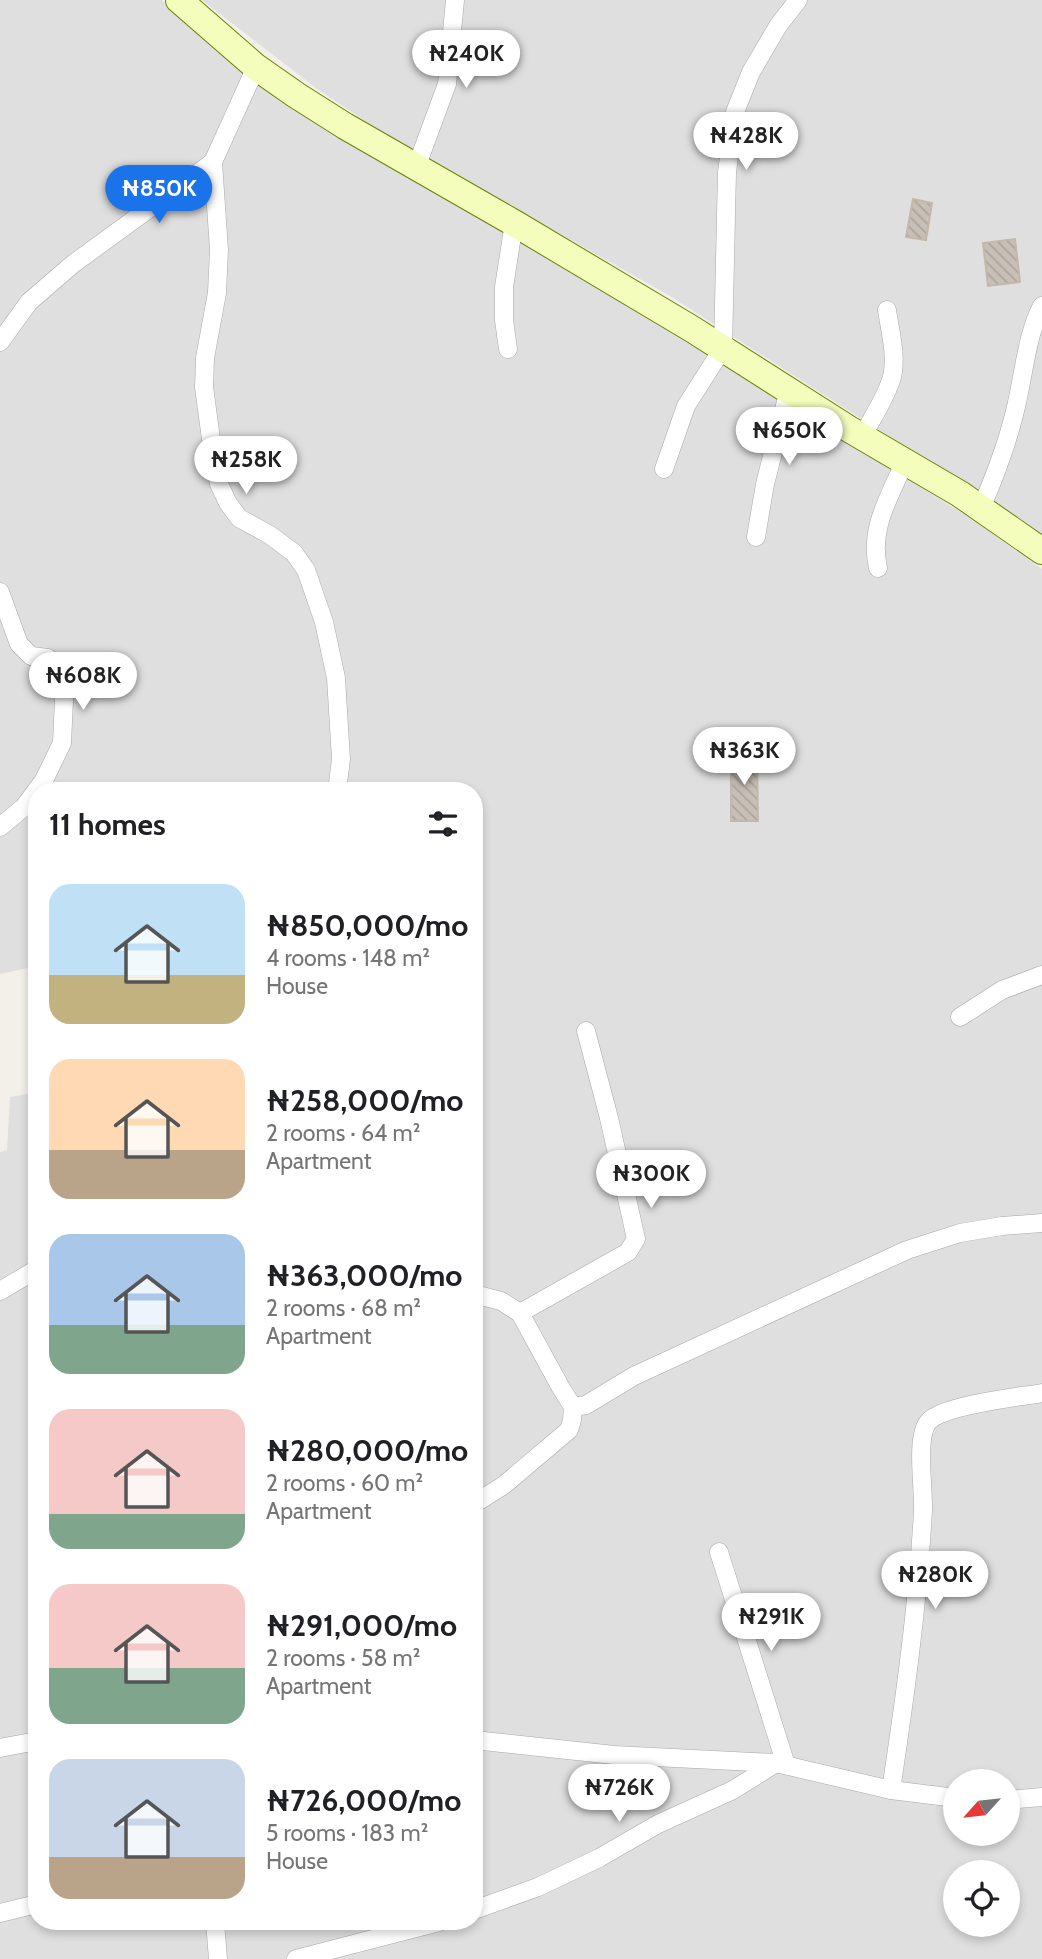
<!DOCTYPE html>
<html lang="en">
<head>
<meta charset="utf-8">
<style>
  body { margin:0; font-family:Cabin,sans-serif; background:#f6f6f6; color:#202124; height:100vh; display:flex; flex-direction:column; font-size:26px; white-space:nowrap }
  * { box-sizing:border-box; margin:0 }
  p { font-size:23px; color:#757577 }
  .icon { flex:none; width:38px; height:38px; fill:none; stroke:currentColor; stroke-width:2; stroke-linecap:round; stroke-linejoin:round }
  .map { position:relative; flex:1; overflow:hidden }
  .panel { position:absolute; left:28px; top:782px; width:455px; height:1148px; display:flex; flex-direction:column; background:#fff; border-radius:28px; box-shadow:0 4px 10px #0003 }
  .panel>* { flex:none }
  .needle { width:46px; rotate:243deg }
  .controls { position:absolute; left:943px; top:1769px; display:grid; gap:14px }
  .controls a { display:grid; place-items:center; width:77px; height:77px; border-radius:50%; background:#fff; box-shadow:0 4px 10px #0003; font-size:35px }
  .price { position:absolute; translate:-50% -60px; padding:0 16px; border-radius:24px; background:#fff; color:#222; font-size:23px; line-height:46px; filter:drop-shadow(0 2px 4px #0008) }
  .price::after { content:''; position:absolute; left:50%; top:42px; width:21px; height:16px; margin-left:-10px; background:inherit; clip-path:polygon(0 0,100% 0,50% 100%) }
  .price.selected { background:#1a73e8; color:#fff }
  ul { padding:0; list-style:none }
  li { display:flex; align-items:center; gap:21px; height:175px; padding:0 21px }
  li span { display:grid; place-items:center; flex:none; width:196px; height:140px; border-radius:21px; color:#555 }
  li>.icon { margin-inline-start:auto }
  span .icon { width:84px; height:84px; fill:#fffc; stroke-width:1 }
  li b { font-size:30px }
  h2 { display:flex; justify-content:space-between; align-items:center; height:84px; padding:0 21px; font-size:30px }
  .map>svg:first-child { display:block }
  .residential { fill:#e0dfdf; fill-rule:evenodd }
  .building { fill:url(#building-back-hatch); stroke:#c5b8aa; stroke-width:2 }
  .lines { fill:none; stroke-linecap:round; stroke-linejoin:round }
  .minor-casing { stroke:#a9a9a9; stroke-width:19 }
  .secondary-casing { stroke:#688200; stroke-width:28 }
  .minor { stroke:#fff; stroke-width:18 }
  .secondary { stroke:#f4fdbc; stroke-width:26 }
</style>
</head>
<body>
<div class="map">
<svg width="1042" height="1959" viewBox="0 0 1042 1959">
  <defs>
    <pattern id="building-back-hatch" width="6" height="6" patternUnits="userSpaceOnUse" patternTransform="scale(1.75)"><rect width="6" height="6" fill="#c8c0b7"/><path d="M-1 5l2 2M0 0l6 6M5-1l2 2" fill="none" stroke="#aca59d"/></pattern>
  </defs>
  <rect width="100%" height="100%" fill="#f2f0e8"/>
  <g class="residential">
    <path d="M0,0H162L230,62L268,92L328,132L444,194L747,379L976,522L1042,569V1959H0V1152L7,1150L10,1097L37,1092V1922H474V791H37V966L0,974ZM956,1782H1008V1834H956ZM956,1872H1008V1925H956Z"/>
    <path d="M202,0H1042V535L670,296L389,137L316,88Z"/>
  </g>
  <g class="building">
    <path d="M913,199L932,203L926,240L906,237Z"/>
    <path d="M1015,239L1020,282L988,286L983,243Z"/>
    <path d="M731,752H757L758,821H731Z"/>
  </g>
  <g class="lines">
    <defs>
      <g id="minor">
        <path d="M213,162L219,250L217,293L205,358L204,387L211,439L219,484L228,503L239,518L270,535L294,553L306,570L324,622L336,678L341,759L337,791"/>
        <path d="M416,168L447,84L455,0"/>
        <path d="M0,342L29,302L73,264L213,162L256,67"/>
        <path d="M508,349L504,320V287L514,223"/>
        <path d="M862,437C872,418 886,398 892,377C897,356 890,331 887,310"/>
        <path d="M664,469L686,406L723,348L727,172L735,112L751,72L778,26L798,0"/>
        <path d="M981,508C995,476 1007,444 1015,411C1023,380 1027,332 1042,306"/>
        <path d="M756,537L765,484L789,390"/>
        <path d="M878,568C869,529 889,498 904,463"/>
        <path d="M0,592L19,644L31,656L48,658L61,672L64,700L62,743L44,780L24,807L0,827"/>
        <path d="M960,1017L1002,990L1042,975"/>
        <path d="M0,1291L37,1269"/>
        <path d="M474,1294L501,1301L520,1313L561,1388L573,1407L572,1420L569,1430L504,1485L474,1504"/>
        <path d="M520,1313L628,1252L636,1239L609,1118L586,1031"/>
        <path d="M573,1407L586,1405L634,1376L907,1250L960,1233L1002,1226L1042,1223"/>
        <path d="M719,1552L786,1765"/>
        <path d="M474,1740L614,1755L776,1763L891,1790L956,1798"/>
        <path d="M0,1748L37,1741"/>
        <path d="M891,1790C905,1697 918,1604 923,1510C924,1489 915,1435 929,1421C944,1405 1019,1397 1042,1393"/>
        <path d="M1008,1800L1042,1797"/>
        <path d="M474,1910L538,1887L599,1858L658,1824L733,1790L776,1763"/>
        <path d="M0,1913L37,1904"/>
        <path d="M215,1922L218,1959"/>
        <path d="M296,1959L439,1922"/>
      </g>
      <path id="secondary" d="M179,0L256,67L296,95L345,126L514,223L692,329L849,429L960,494L1042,551"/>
    </defs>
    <use href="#minor" class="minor-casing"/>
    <use href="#secondary" class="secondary-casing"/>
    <use href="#minor" class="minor"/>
    <use href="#secondary" class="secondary"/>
  </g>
</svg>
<div class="controls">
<a><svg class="needle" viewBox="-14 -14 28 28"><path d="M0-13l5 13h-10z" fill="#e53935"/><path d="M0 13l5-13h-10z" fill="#757577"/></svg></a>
<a><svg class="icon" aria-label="locate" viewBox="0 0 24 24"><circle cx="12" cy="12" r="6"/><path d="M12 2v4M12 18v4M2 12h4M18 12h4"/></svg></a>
</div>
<b class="price" style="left:466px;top:90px">₦240K</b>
<b class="price" style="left:746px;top:172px">₦428K</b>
<b class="price selected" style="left:159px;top:225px">₦850K</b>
<b class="price" style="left:789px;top:467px">₦650K</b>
<b class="price" style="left:246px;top:496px">₦258K</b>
<b class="price" style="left:83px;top:712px">₦608K</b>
<b class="price" style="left:744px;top:787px">₦363K</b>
<b class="price" style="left:651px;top:1210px">₦300K</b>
<b class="price" style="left:935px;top:1611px">₦280K</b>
<b class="price" style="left:771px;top:1653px">₦291K</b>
<b class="price" style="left:619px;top:1824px">₦726K</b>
<section class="panel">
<h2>11 homes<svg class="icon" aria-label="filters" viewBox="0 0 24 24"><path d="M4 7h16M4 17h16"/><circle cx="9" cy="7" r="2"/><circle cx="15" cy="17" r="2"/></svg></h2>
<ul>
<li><span style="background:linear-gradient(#bfe0f5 65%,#c2b280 0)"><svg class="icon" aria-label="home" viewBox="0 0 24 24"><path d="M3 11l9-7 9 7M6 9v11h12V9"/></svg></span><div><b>₦850,000/mo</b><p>4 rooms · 148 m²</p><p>House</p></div></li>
<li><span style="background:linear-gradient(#ffd9b3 65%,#b9a48a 0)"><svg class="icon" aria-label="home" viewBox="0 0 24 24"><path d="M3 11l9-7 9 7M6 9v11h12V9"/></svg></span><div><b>₦258,000/mo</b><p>2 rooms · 64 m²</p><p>Apartment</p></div></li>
<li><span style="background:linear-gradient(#a9c7e8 65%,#7fa58c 0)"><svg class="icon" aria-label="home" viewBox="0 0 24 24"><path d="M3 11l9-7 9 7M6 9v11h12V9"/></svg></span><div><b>₦363,000/mo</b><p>2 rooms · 68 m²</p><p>Apartment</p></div></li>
<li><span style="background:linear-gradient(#f6c9c9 75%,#7fa58c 0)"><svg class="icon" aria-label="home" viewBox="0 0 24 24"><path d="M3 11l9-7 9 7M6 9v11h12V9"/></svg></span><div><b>₦280,000/mo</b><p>2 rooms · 60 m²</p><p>Apartment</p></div></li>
<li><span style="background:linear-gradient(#f6c9c9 60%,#7fa58c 0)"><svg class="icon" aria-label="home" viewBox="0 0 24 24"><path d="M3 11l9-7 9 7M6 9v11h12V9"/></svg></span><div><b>₦291,000/mo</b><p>2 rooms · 58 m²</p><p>Apartment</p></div></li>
<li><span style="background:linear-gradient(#c9d6e8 70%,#b9a48a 0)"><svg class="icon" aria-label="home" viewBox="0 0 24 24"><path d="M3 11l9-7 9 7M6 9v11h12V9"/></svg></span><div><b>₦726,000/mo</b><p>5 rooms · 183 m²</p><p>House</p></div></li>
</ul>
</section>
</div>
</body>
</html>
